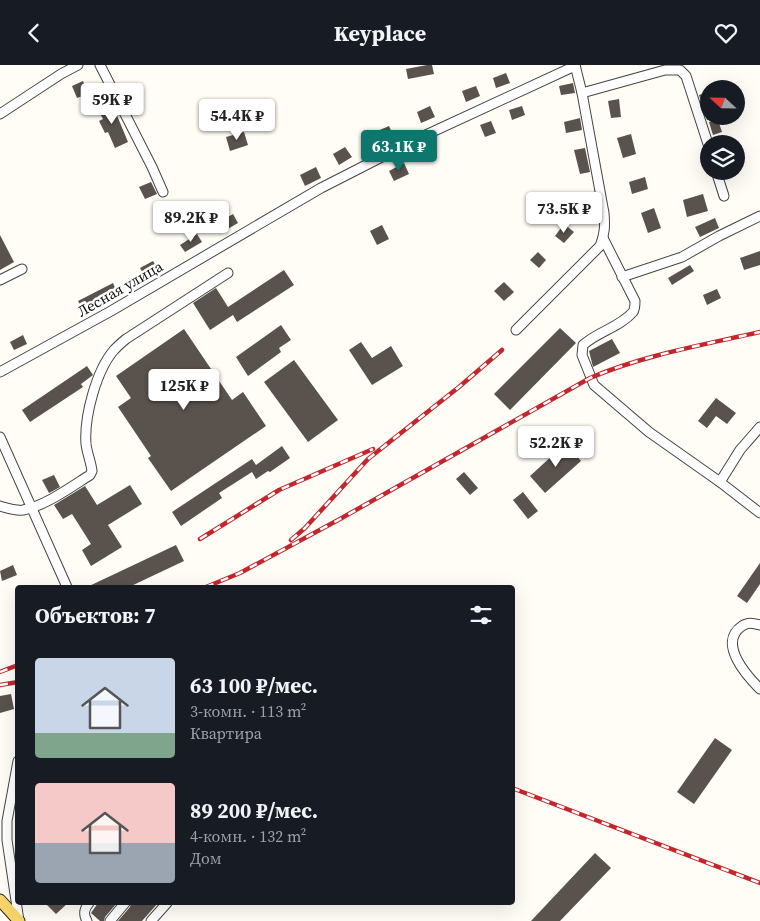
<!DOCTYPE html>
<html lang="ru">
<head>
<meta charset="utf-8">
<style>
  body { margin:0; font-family:"Source Serif 4",serif; background:#242831; color:#f1f3f6; height:100vh; display:flex; flex-direction:column; font-size:19px; white-space:nowrap }
  * { box-sizing:border-box; margin:0 }
  p { font-size:16px; color:#9ea1a6 }
  .icon { flex:none; width:28px; height:28px; fill:none; stroke:currentColor; stroke-width:2; stroke-linecap:round; stroke-linejoin:round }
  .map { position:relative; flex:1; overflow:hidden }
  .side { position:absolute; left:15px; top:520px; width:500px; height:320px; display:flex; flex-direction:column; background:#171b24; border-radius:5px; box-shadow:0 5px 20px #0002 }
  .side>* { flex:none }
  .needle { width:32px; rotate:292deg }
  .controls { position:absolute; left:700px; top:15px; display:grid; gap:10px }
  .controls a { display:grid; place-items:center; width:45px; height:45px; border-radius:50%; background:#171b24; box-shadow:0 5px 20px #0002; font-size:25px }
  .price { position:absolute; translate:-50% -42px; padding:0 11px; border-radius:5px; background:#fff; color:#222; font-size:16px; line-height:32px; filter:drop-shadow(0 1px 2px #0008) }
  .price::after { content:''; position:absolute; left:50%; top:30px; width:15px; height:11px; margin-left:-8px; background:inherit; clip-path:polygon(0 0,100% 0,50% 100%) }
  .price.selected { background:#0f766e; color:#fff }
  ul { padding:0; list-style:none }
  li { display:flex; align-items:center; gap:15px; height:125px; padding:0 20px }
  li span { display:grid; place-items:center; flex:none; width:140px; height:100px; border-radius:5px; color:#555 }
  li>.icon { margin-inline-start:auto }
  span .icon { width:60px; height:60px; fill:#fffc; stroke-width:1 }
  li b { font-size:21px }
  h2 { display:flex; justify-content:space-between; align-items:center; height:60px; padding:0 20px; font-size:21px }
  header { display:flex; justify-content:space-between; align-items:center; height:65px; padding:0 20px; background:#171b24; font-size:22px; font-weight:700 }
  .map>svg:first-child { display:block }
  .building { fill:#5a524d }
  .lines { fill:none; stroke-linecap:round; stroke-linejoin:round }
  .minor-casing { stroke:#444; stroke-width:11 }
  .major-casing { stroke:#222; stroke-width:13 }
  .minor { stroke:#fff; stroke-width:9 }
  .major { stroke:#f9d66b; stroke-width:11 }
  .rail-casing { stroke:#c4262e; stroke-width:4.5 }
  .rail { stroke:#fff; stroke-width:2.5; stroke-dasharray:8; stroke-linecap:butt }
  .labels { text-anchor:middle; stroke-width:5; stroke-linejoin:round; paint-order:stroke }
  .street-label { font-size:15px; fill:#111; stroke:#fff }
</style>
</head>
<body>
<header><svg class="icon" aria-label="back" viewBox="0 0 24 24"><path d="M15 5l-7 7 7 7"/></svg>Keyplace<svg class="icon" aria-label="heart" viewBox="0 0 24 24"><path d="M12 20l-8-8c-3-5 5-10 8-4 3-6 11-1 8 4z"/></svg></header>
<div class="map">
<svg width="760" height="856" viewBox="0 0 760 856">
  <rect width="100%" height="100%" fill="#fffdf5"/>
  <g class="building">
    <path d="M427,0H432L434,9L408,14L406,4Z"/>
    <path d="M506,8L510,18L496,23L493,13Z"/>
    <path d="M83,16L88,29L77,33L72,21Z"/>
    <path d="M573,18L575,28L561,30L559,21Z"/>
    <path d="M476,21L480,31L466,37L462,26Z"/>
    <path d="M709,27V55H707L699,30Z"/>
    <path d="M619,34L621,52L611,53L608,36Z"/>
    <path d="M104,35L112,50L116,48L128,77L115,83L108,67L105,68L99,56L103,54L95,39Z"/>
    <path d="M430,41L435,52L421,58L417,47Z"/>
    <path d="M522,41L525,50L512,55L509,45Z"/>
    <path d="M580,53L582,65L566,68L564,57Z"/>
    <path d="M718,55L722,67L713,70L709,57Z"/>
    <path d="M491,56L496,68L485,72L480,60Z"/>
    <path d="M389,61L394,72L380,78L375,67Z"/>
    <path d="M244,67L248,80L230,86L226,72Z"/>
    <path d="M631,69L636,89L623,93L617,73Z"/>
    <path d="M345,82L352,92L339,100L333,89Z"/>
    <path d="M585,83L590,107L580,109L574,85Z"/>
    <path d="M404,98L409,109L394,116L389,106Z"/>
    <path d="M316,102L321,113L305,121L300,110Z"/>
    <path d="M645,112L648,124L632,129L629,117Z"/>
    <path d="M151,117L157,129L145,134L139,122Z"/>
    <path d="M703,129L708,146L687,152L683,135Z"/>
    <path d="M584,140L593,149L582,159L574,151Z"/>
    <path d="M654,143L661,163L648,168L641,148Z"/>
    <path d="M233,149L238,158L226,165L221,156Z"/>
    <path d="M715,153L719,163L700,172L695,162Z"/>
    <path d="M564,159L574,167L564,178L555,171Z"/>
    <path d="M382,160L389,174L377,180L370,166Z"/>
    <path d="M197,169L202,177L185,187L180,180Z"/>
    <path d="M0,170L14,197L0,205Z"/>
    <path d="M760,186V200L744,205L740,193Z"/>
    <path d="M538,187L546,195L539,203L530,195Z"/>
    <path d="M153,196L158,204L145,212L140,203Z"/>
    <path d="M690,200L694,206L672,220L668,213Z"/>
    <path d="M284,205L294,220L237,257L233,250L210,265L193,238L216,223L228,242Z"/>
    <path d="M504,217L514,227L504,236L494,226Z"/>
    <path d="M113,218L117,227L84,247L78,236Z"/>
    <path d="M717,224L721,233L707,240L703,230Z"/>
    <path d="M281,260L291,275L279,283L281,287L248,311L236,292Z"/>
    <path d="M560,263L576,278L510,345L494,329Z"/>
    <path d="M184,264L232,335L243,327L266,361L171,426L148,393L151,391L118,342L131,333L116,311Z"/>
    <path d="M23,270L27,279L14,285L10,277Z"/>
    <path d="M612,274L620,288L593,302L589,286Z"/>
    <path d="M361,277L372,293L391,281L403,301L372,320L349,285Z"/>
    <path d="M294,295L338,355L308,377L264,317Z"/>
    <path d="M87,301L93,310L81,319L83,322L30,357L22,345Z"/>
    <path d="M716,333L736,348L727,359L716,351L707,363L698,356Z"/>
    <path d="M566,378L581,396L545,428L530,411Z"/>
    <path d="M282,381L290,393L270,407L268,406L256,414L252,407L219,428L222,433L181,461L172,447L252,394L256,400Z"/>
    <path d="M464,407L478,423L470,430L456,414Z"/>
    <path d="M54,410L60,422L49,428L42,415Z"/>
    <path d="M130,420L142,439L108,460L122,482L91,501L82,485L91,479L72,449L63,454L54,440L85,421L97,440Z"/>
    <path d="M523,427L538,446L528,454L513,435Z"/>
    <path d="M176,480L184,496L129,522H87Z"/>
    <path d="M760,498V519L747,538L737,531Z"/>
    <path d="M13,500L17,510L2,516L0,506Z"/>
    <path d="M11,629L14,644L0,648V631Z"/>
    <path d="M715,673L732,685L694,739L677,727Z"/>
    <path d="M595,788L611,803L560,856H531Z"/>
    <path d="M45,838H68L56,849Z"/>
    <path d="M98,838H117L105,852L104,856H100L91,848Z"/>
    <path d="M131,838H158L142,856H118L130,842Z"/>
  </g>
  <g class="lines">
    <defs>
      <g id="minor">
        <path d="M100,0L152,102L163,127"/>
        <path d="M582,28L665,5H680L686,11L709,82"/>
        <path d="M0,49L61,9L78,0"/>
        <path d="M716,106L724,131"/>
        <path d="M603,173L635,236C635,240 635,244 633,247C620,262 597,267 583,280L582,290L594,320L649,367L720,417L760,448"/>
        <path d="M622,212L682,192L719,171L760,151"/>
        <path d="M0,215L22,204"/>
        <path d="M516,265L600,181C605,169 605,160 604,148L582,28L575,0"/>
        <path d="M0,307L111,246L321,123L417,74L575,1"/>
        <path d="M0,372L67,522"/>
        <path d="M720,417L740,385L760,362"/>
        <path d="M0,441C7,443 15,446 23,445C45,441 71,422 90,410L92,406C91,397 87,388 86,379C84,352 96,306 114,285C118,281 122,277 126,274L228,208"/>
        <path d="M760,560C753,558 748,557 742,561C717,578 747,611 760,624"/>
        <path d="M18,696L7,756V775L19,856"/>
        <path d="M87,856C83,849 84,844 89,838"/>
        <path d="M110,856L125,838"/>
        <path d="M151,856L167,838"/>
      </g>
      <path id="major" d="M0,835L19,856"/>
    </defs>
    <use href="#minor" class="minor-casing"/>
    <use href="#major" class="major-casing"/>
    <use href="#minor" class="minor"/>
    <use href="#major" class="major"/>
    <defs>
      <g id="rail">
        <path d="M200,474L279,425L373,384"/>
        <path d="M291,475L305,463L368,394L459,322L502,285"/>
        <path d="M206,522L240,508L340,454L590,313C644,290 703,280 760,267"/>
        <path d="M0,607L18,600"/>
        <path d="M0,620L18,617"/>
        <path d="M512,723L760,818"/>
      </g>
    </defs>
    <use href="#rail" class="rail-casing"/>
    <use href="#rail" class="rail"/>
  </g>
  <g class="labels">
    <g class="street-label">
      <text transform="translate(120 224) rotate(-30)" y="5">Лесная улица</text>
    </g>
  </g>
</svg>
<div class="controls">
<a><svg class="needle" viewBox="-14 -14 28 28"><path d="M0-13l5 13h-10z" fill="#e53935"/><path d="M0 13l5-13h-10z" fill="#9ea1a6"/></svg></a>
<a><svg class="icon" aria-label="layers" viewBox="0 0 24 24"><path d="M12 4l9 5-9 5-9-5zM3 14l9 5 9-5"/></svg></a>
</div>
<b class="price" style="left:112px;top:60px">59K ₽</b>
<b class="price" style="left:237px;top:76px">54.4K ₽</b>
<b class="price selected" style="left:399px;top:107px">63.1K ₽</b>
<b class="price" style="left:564px;top:169px">73.5K ₽</b>
<b class="price" style="left:191px;top:178px">89.2K ₽</b>
<b class="price" style="left:184px;top:346px">125K ₽</b>
<b class="price" style="left:556px;top:403px">52.2K ₽</b>
<section class="side">
<h2>Объектов: 7<svg class="icon" aria-label="filters" viewBox="0 0 24 24"><path d="M4 7h16M4 17h16"/><circle cx="9" cy="7" r="2"/><circle cx="15" cy="17" r="2"/></svg></h2>
<ul>
<li><span style="background:linear-gradient(#c9d6e8 75%,#7fa58c 0)"><svg class="icon" aria-label="home" viewBox="0 0 24 24"><path d="M3 11l9-7 9 7M6 9v11h12V9"/></svg></span><div><b>63 100 ₽/мес.</b><p>3-комн. · 113 m²</p><p>Квартира</p></div></li>
<li><span style="background:linear-gradient(#f6c9c9 60%,#9aa5b1 0)"><svg class="icon" aria-label="home" viewBox="0 0 24 24"><path d="M3 11l9-7 9 7M6 9v11h12V9"/></svg></span><div><b>89 200 ₽/мес.</b><p>4-комн. · 132 m²</p><p>Дом</p></div></li>
</ul>
</section>
</div>
</body>
</html>
